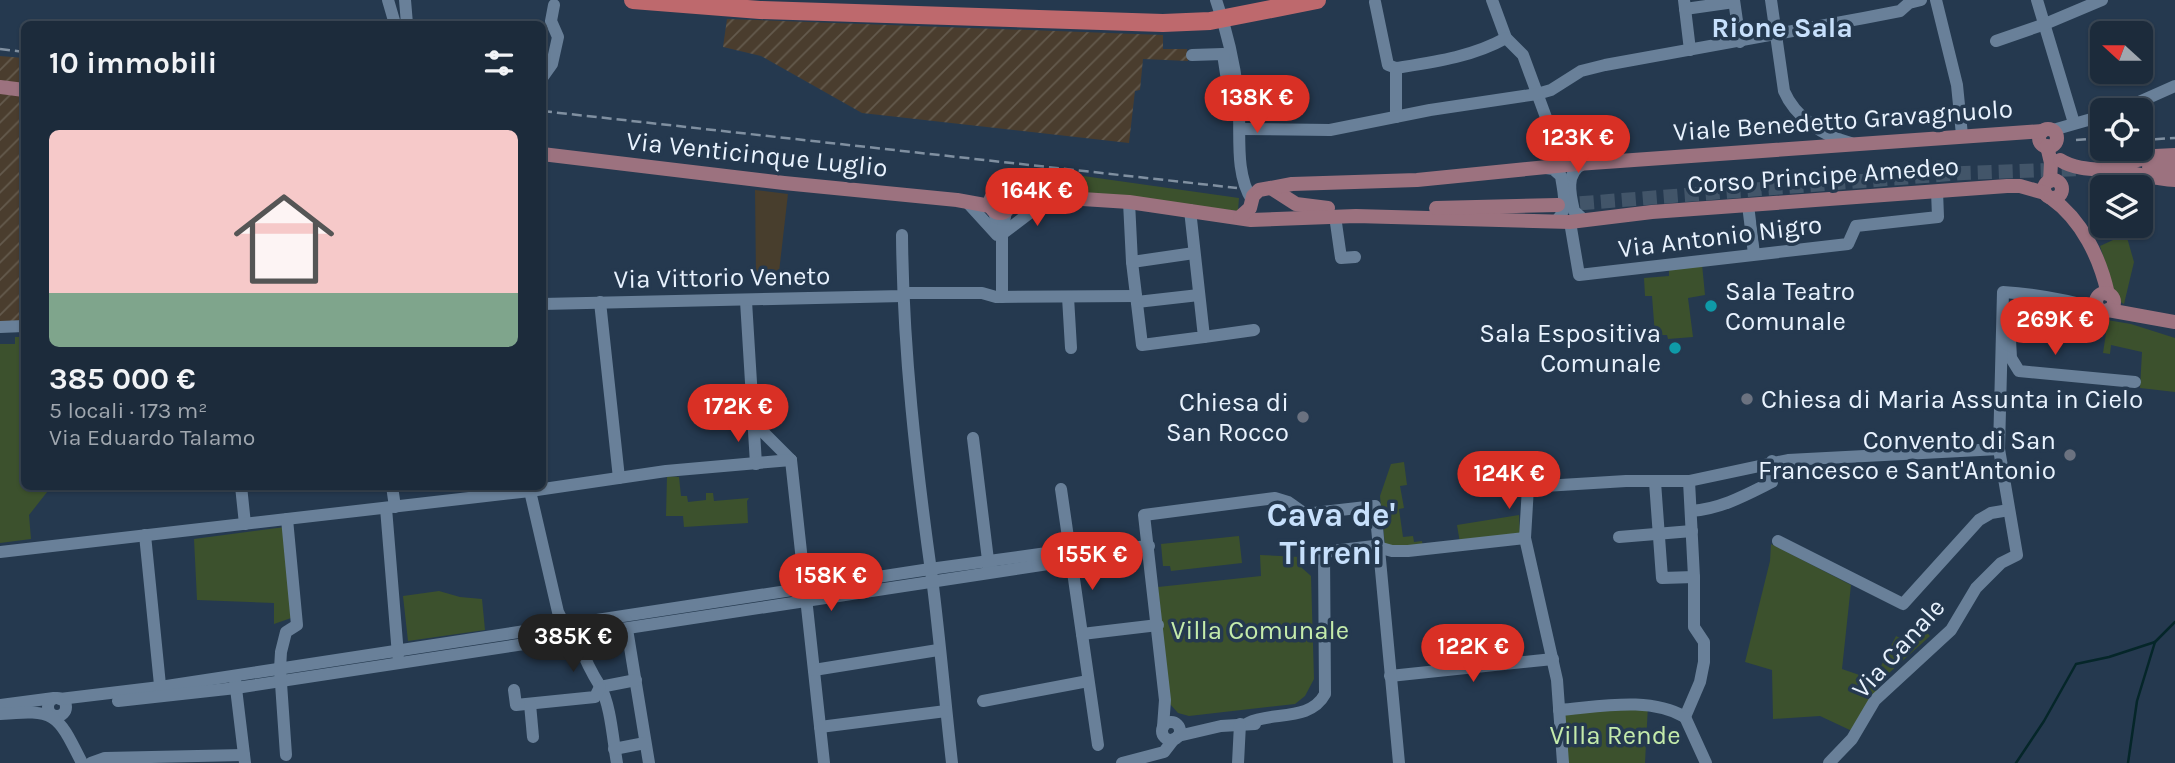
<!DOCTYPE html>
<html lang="it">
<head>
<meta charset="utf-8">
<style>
  body { margin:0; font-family:Karla,sans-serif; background:#293746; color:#f1f3f6; height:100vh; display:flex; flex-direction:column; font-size:26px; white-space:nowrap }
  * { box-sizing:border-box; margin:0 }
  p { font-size:23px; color:#a0a7af }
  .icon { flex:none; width:38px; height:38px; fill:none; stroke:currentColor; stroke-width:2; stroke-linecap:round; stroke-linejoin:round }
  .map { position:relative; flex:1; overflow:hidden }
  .details { position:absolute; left:21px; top:21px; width:525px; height:469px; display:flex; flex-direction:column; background:#1c2b3b; border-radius:10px; box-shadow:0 2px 5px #0004,0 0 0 2px #3a4755 }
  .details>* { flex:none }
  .needle { width:46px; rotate:291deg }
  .tools { position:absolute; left:2090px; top:21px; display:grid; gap:14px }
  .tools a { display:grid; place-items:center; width:63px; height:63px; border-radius:10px; background:#1c2b3b; box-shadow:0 2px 5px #0004,0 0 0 2px #3a4755; font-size:35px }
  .price { position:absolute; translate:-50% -60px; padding:0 16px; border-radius:24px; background:#d93025; color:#fff; font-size:23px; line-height:46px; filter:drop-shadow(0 2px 4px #0008) }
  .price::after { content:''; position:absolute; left:50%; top:42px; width:21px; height:16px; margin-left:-10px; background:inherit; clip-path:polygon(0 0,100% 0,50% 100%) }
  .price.current { background:#222; color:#fff }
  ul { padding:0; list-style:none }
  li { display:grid; align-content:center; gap:14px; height:371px; padding:0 28px }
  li+li { border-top:2px solid #3a4755 }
  li span { display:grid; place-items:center; height:217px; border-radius:10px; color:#555 }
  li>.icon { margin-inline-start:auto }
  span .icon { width:126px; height:126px; fill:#fffc; stroke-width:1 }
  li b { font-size:30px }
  h2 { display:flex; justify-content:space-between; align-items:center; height:84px; padding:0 28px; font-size:30px }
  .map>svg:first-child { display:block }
  .commercial { fill:#483e2d }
  .industrial { fill:url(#industrial-furrows) }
  .green { fill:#3c512d }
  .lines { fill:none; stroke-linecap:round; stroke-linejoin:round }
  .stream { stroke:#052629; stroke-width:2.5 }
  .major-tunnel { stroke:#425569; stroke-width:14; stroke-dasharray:14 7; stroke-linecap:butt }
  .minor { stroke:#698099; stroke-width:12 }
  .major { stroke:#9c727f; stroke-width:14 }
  .highway { stroke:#be696d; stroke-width:18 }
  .rail { stroke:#8090a1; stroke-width:2.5; stroke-dasharray:10 5; stroke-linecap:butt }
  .culture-dot { fill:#0f9aa8; stroke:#25394f; stroke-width:2.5 }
  .worship-dot { fill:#6b7280; stroke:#25394f; stroke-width:2.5 }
  .labels { text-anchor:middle; stroke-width:7; stroke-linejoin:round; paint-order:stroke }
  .street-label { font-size:26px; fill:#e8f2fe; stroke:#25394f }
  .poi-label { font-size:26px; fill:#e8f2fe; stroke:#25394f; text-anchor:end }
  .park-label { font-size:26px; fill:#c4ebab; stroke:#25394f }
  .neighbourhood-label { font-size:28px; font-weight:bold; fill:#c7e0fc; stroke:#25394f }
  .district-label { font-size:33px; font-weight:bold; fill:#c7e0fc; stroke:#25394f }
</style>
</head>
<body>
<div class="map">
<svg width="2175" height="763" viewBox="0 0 2175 763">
  <defs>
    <pattern id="industrial-furrows" width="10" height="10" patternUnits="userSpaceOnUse" patternTransform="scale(1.75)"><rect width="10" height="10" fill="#4a3d2e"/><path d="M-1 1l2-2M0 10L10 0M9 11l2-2" fill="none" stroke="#645a4d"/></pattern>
  </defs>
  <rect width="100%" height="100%" fill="#25394f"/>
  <path class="commercial" d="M755,190L788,194L778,281L756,279Z"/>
  <g class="industrial">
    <path d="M727,19L1163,35V49H1187L1188,61L1143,59L1140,90L1135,91L1129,143L862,113L761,56L723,47Z"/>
    <path d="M0,56L24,58V330H0Z"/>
  </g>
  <g class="green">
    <path d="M1048,171L1239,198L1238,211L1050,190L1046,186Z"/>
    <path d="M2126,234L2134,262L2124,304L2117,300L2100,246Z"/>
    <path d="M1702,264L1705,295L1688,298L1693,337L1668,339L1667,335H1655L1652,296H1645L1644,278L1669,276V270Z"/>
    <path d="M2017,305L2131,324L2175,338V392L2140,388L2142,352L2111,345L2110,354L2103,353L2106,333L2017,312Z"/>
    <path d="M15,337H24V486L51,487L29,515L31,539L0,543V344H15Z"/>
    <path d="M1404,462L1407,485L1400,486L1404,508L1399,509L1403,537L1413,536L1414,542L1422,541L1423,547L1385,546L1380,496L1391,464Z"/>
    <path d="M667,476L679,477L681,496H687L688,502L706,500V493H713L714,501L749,498L747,501L748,523L684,527L683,516H666Z"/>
    <path d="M1519,515L1520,535L1460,543L1457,525Z"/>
    <path d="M285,527L294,617L274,624V603L197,600L194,539Z"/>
    <path d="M1239,536L1242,563L1171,571L1170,566H1163L1161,544Z"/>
    <path d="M1771,544L1851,585L1842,669L1874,680L1896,636L1912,644L1924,629L1930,636L1879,682L1875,700L1852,731L1820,716L1773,719L1772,670L1745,662L1770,561Z"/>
    <path d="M1260,555L1300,557L1302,568L1311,576L1314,679L1305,696L1295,704L1189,716L1178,713L1170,704L1158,587L1261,576Z"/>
    <path d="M439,591L460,597L482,599L485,630L408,641L403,596Z"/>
    <path d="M1648,705L1645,763H1563L1559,710Z"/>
  </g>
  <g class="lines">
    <g class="stream">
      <path d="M2016,763L2044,721L2076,664L2109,657L2155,642"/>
      <path d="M2128,763L2137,701L2155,642L2175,622"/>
    </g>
    <path class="major-tunnel" d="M1559,205L1964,173L2080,169"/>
    <g class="minor">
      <path d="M388,0L395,24"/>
      <path d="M405,0L407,24"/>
      <path d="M1216,0C1227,31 1234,61 1238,94C1242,127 1233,171 1252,200"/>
      <path d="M1492,0L1506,38L1523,55L1561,158L1575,157L1591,163"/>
      <path d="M1684,0L1690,50"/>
      <path d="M1734,0L1740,42"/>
      <path d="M1771,0L1784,91C1795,117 1823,136 1851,143"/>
      <path d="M1936,0L1957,85L1962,135"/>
      <path d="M2037,0L2074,123"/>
      <path d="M1375,2L1388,65L1396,68"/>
      <path d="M1685,9L1734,2"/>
      <path d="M1996,41L2045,24L2102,0"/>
      <path d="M1192,55L1223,54L1232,113"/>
      <path d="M542,78L552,64L558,37L551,21L554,5"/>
      <path d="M2121,110L2175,86"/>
      <path d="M1396,117V68C1434,62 1472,57 1506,38"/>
      <path d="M1241,129L1330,130L1430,110L1537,94L1551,90L1581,71L1605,65L1864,18L1900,11L1909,3L1921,0"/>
      <path d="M2053,130L2102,116"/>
      <path d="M1583,164C1565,173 1570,194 1574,211L1584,220"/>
      <path d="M1546,168L1553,169L1561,176C1563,192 1570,212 1554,222"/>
      <path d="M966,201L997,235"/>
      <path d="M1129,202L1132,262L1142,345L1204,337L1190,210"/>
      <path d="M1748,205L1754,254"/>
      <path d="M994,212L997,223V233"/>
      <path d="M1335,216L1341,258L1355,257"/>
      <path d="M1570,222L1579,275L1848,244L1856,226L1938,217L1937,191"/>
      <path d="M1002,234L1052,196"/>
      <path d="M902,235C903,350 916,464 932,578C940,640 945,702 952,763"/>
      <path d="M1132,262L1194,253"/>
      <path d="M1002,297V234L1006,211"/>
      <path d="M1068,297L1071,348"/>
      <path d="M746,301L756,464"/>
      <path d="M600,302L619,478"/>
      <path d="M1137,302L1199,295"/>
      <path d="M542,304L903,296L908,293H982L996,297L1136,296"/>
      <path d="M0,327L24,326"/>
      <path d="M1204,337L1254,330"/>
      <path d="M2010,339L2011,358L2019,371L2135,382"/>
      <path d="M752,421L791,460"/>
      <path d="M973,438L989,568"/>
      <path d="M791,460L824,763"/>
      <path d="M1655,482L1662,578L1694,577"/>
      <path d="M241,486L245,524"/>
      <path d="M392,486L395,507"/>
      <path d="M1061,489L1098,745"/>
      <path d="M530,491L558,612L565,626"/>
      <path d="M386,508L398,655"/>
      <path d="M1691,511C1721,509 1746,495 1772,482V461"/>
      <path d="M145,535L161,695"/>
      <path d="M1619,537L1692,531"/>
      <path d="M1778,541L1903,604L1979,520L1991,513L2009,510"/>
      <path d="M0,552L530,491L666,471L791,460"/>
      <path d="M627,629L649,763"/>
      <path d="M1082,634L1158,625"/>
      <path d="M582,635L1048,564L1066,556"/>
      <path d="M578,641C584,657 591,672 600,686C611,705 613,742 617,763"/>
      <path d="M814,670L938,650"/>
      <path d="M1390,676L1553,659"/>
      <path d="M235,680L245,763"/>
      <path d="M600,687L636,680"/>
      <path d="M514,690L516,705L595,697L600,687"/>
      <circle cx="57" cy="707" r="9"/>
      <path d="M60,699L160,687L930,569L1047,553L1070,554L1149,546"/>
      <path d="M118,701L236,688L564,638"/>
      <path d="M983,701L1088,681"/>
      <path d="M530,704L533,737"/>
      <path d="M0,705L54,698"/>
      <path d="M1559,710C1599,707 1649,696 1685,717"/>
      <path d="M0,714C56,709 57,713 82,763"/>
      <path d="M1685,717L1700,682L1704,662V642L1694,627V577L1689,481"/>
      <path d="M1685,717L1706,763"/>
      <circle cx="1171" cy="731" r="9"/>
      <path d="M1248,723C1272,711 1310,722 1325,694L1324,552L1374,546L1392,551H1408L1525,538"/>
      <path d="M820,727L946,711"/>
      <path d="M1163,727L1165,700L1144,515L1275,498L1288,502L1305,514L1375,506L1399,763"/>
      <path d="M1178,736L1221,726L1255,724"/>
      <path d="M614,749L645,743"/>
      <path d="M286,755L280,669L281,652L286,632L297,625L287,519"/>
      <path d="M91,763L105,758L244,755"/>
      <path d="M1122,763L1164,752L1174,739"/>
      <path d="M1238,763L1240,724"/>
      <path d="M1563,763L1557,680L1525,538L1528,487L1626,481H1689L1788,460L1999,449"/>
      <path d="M1829,763L1852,739L1875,700L1951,630L1976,588L2001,563L2017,555L1999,449L2003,292C2036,294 2067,300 2099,309"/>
    </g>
    <g class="major">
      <path d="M0,87L24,90"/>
      <circle cx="2048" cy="138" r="9"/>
      <path d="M2047,146L2051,163L2050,181"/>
      <path d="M542,154L784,183L957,200L990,206"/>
      <path d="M2060,160C2079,172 2103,168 2125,172C2142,175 2158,179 2175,180"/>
      <path d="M2108,167L2155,156L2175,155"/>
      <path d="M2149,167H2175"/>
      <circle cx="2053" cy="189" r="9"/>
      <path d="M1271,188L1296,204L1328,208"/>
      <circle cx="1000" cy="203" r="10"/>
      <path d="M1005,194L1129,202L1251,220L1356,216L1570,222L1652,212L2007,186H2020L2045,193"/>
      <path d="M2051,198C2082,220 2100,258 2108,294"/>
      <path d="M1436,208L1558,205"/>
      <path d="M1240,217L1250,208L1253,196L1259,190L1292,184L1417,180L1577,164L2043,131"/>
      <circle cx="2105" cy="302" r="9"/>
      <path d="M2108,310L2175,322"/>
    </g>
    <path class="highway" d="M633,0L760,10L1163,23L1210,21L1317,0"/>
    <g class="rail">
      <path d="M0,49L24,52"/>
      <path d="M542,111L1237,188"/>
      <path d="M2076,140L2102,138"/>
      <path d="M2140,140L2175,138"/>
    </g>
  </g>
  <g class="culture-dot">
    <circle cx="1711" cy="306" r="7"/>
    <circle cx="1675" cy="348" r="7"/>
  </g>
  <g class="worship-dot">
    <circle cx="1747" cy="399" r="7"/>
    <circle cx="1303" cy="417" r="7"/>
    <circle cx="2070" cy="455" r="7"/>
  </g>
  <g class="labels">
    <g class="street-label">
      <text transform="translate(1843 120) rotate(-4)" y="9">Viale Benedetto Gravagnuolo</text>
      <text transform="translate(757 154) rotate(6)" y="9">Via Venticinque Luglio</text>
      <text transform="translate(1823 175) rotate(-4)" y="9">Corso Principe Amedeo</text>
      <text transform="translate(1720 236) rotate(-7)" y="9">Via Antonio Nigro</text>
      <text transform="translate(722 277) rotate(-1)" y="9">Via Vittorio Veneto</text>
      <text transform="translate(1898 648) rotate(-48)" y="9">Via Canale</text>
    </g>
    <g class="poi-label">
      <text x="1725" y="300" text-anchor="start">Sala Teatro<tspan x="1725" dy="30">Comunale</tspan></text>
      <text x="1661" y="342">Sala Espositiva<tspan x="1661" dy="30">Comunale</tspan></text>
      <text x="1761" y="408" text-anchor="start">Chiesa di Maria Assunta in Cielo</text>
      <text x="1289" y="411">Chiesa di<tspan x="1289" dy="30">San Rocco</tspan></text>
      <text x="2056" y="449">Convento di San<tspan x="2056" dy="30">Francesco e Sant'Antonio</tspan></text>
    </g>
    <g class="park-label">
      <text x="1260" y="639">Villa Comunale</text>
      <text x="1615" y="744">Villa Rende</text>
    </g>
    <g class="neighbourhood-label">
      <text x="1782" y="37">Rione Sala</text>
    </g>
    <g class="district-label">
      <text x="1331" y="526">Cava de'<tspan x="1331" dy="38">Tirreni</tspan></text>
    </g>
  </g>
</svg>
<div class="tools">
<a><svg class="needle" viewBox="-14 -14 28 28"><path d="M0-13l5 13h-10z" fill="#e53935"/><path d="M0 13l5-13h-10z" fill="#a0a7af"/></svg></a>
<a><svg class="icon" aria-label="locate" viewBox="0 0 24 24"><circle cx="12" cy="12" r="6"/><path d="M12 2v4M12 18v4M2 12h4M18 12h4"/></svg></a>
<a><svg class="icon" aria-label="layers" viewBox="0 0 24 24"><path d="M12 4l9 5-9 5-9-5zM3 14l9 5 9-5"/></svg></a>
</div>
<b class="price" style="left:1257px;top:135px">138K €</b>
<b class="price" style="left:1578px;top:175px">123K €</b>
<b class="price" style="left:1037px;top:228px">164K €</b>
<b class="price" style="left:2055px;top:357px">269K €</b>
<b class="price" style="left:738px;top:444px">172K €</b>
<b class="price" style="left:1509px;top:511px">124K €</b>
<b class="price" style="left:1092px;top:592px">155K €</b>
<b class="price" style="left:831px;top:613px">158K €</b>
<b class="price current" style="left:573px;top:674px">385K €</b>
<b class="price" style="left:1473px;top:684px">122K €</b>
<section class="details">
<h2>10 immobili<svg class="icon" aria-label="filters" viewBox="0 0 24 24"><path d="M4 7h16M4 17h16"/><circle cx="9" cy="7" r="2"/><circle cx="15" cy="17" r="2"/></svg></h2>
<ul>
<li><span style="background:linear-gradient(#f6c9c9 75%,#7fa58c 0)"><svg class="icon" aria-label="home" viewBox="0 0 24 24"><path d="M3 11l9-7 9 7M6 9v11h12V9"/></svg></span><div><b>385 000 €</b><p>5 locali · 173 m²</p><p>Via Eduardo Talamo</p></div></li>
</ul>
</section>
</div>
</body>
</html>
